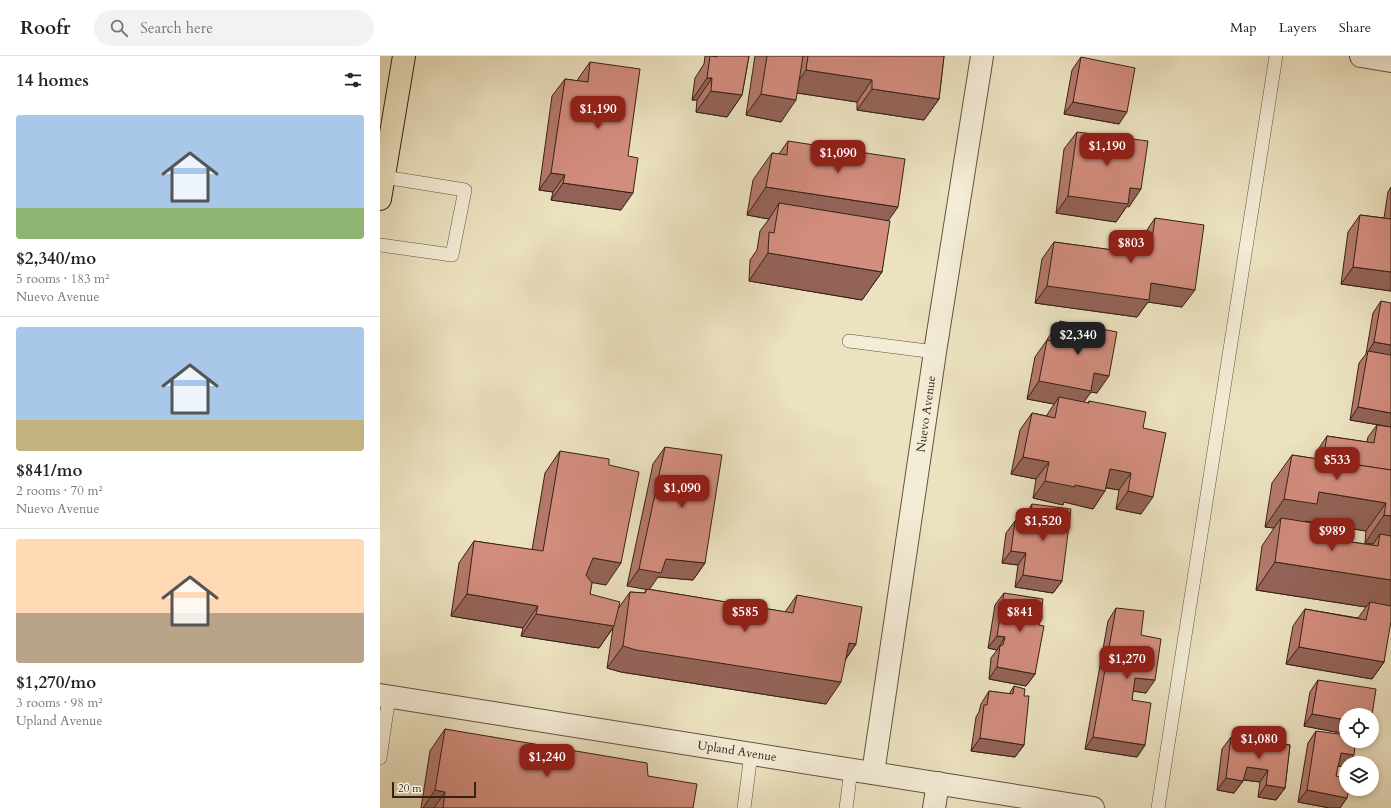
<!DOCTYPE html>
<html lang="en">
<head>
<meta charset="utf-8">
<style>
  body { margin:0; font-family:Cardo,serif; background:#f2f2f2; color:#222; height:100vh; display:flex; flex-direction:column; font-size:15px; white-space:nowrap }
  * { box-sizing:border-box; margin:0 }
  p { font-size:13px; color:#767676 }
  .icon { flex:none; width:22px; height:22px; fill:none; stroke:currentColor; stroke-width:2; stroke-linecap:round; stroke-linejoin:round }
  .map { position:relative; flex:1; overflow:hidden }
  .sheet { display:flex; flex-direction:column; background:#fff; width:380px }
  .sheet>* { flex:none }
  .controls { position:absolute; left:959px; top:652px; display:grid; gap:8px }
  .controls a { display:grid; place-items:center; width:40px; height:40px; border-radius:50%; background:#fff; box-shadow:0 2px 6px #0003; font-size:20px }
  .scale { position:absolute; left:12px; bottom:10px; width:84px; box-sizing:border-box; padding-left:4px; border:2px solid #352118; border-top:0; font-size:11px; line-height:14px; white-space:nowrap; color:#352118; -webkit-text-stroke:3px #f3ecd6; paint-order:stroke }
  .price { position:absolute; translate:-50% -34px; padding:0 9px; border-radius:8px; background:#8f2418; color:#fff; font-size:13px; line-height:26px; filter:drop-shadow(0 1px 2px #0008) }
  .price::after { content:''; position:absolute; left:50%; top:24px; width:12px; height:9px; margin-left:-6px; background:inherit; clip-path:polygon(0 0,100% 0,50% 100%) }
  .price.on { background:#222; color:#fff }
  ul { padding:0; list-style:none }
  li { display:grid; align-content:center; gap:8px; height:212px; padding:0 16px }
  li+li { border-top:1px solid #e0e0e0 }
  li span { display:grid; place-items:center; height:124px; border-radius:4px; color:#555 }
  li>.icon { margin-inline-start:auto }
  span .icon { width:72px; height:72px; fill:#fffc; stroke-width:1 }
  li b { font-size:17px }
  h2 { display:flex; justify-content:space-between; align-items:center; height:48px; padding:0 16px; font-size:17px }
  header { display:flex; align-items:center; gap:24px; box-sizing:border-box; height:56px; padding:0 20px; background:#fff; border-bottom:1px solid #e0e0e0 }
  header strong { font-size:19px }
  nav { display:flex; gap:22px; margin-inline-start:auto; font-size:14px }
  .search { width:280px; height:36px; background:#f2f2f2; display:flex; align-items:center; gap:10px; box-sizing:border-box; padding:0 14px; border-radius:22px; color:#767676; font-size:15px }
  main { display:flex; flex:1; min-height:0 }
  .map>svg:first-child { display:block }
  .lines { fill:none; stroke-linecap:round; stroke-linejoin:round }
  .service-casing { stroke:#635142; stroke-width:14 }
  .minor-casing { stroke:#635142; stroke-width:24 }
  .tertiary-casing { stroke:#635142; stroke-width:24 }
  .primary-casing { stroke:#352118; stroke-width:24 }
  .service { stroke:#f3ecd6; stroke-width:13 }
  .minor { stroke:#f3ecd6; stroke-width:22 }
  .tertiary { stroke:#f3ecd6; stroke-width:22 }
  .primary { stroke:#ece2c0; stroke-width:22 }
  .wall { fill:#b5796c; stroke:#352118; fill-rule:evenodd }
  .shaded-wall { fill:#946358; stroke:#352118 }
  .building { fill:#d38d7e; stroke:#352118 }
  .labels { text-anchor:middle; stroke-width:3; stroke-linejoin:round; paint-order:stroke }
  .street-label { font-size:12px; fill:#352118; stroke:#f3ecd6 }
</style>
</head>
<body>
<header>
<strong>Roofr</strong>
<div class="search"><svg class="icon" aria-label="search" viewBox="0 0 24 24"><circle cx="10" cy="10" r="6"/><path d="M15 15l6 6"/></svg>Search here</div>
<nav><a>Map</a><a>Layers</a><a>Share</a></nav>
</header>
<main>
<section class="sheet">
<h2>14 homes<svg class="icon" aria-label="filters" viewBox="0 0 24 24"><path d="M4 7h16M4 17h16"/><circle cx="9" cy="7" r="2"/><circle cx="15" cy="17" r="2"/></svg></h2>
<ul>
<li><span style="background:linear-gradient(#a9c7e8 75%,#8fb573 0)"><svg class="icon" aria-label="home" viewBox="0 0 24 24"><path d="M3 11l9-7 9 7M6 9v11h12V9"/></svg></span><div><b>$2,340/mo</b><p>5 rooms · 183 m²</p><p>Nuevo Avenue</p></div></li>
<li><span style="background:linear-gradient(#a9c7e8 75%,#c2b280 0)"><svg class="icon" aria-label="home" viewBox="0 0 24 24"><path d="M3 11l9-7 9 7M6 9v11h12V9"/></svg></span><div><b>$841/mo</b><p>2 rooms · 70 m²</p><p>Nuevo Avenue</p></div></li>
<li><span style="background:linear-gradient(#ffd9b3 60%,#b9a48a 0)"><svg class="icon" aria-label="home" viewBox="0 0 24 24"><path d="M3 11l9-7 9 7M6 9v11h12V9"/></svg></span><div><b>$1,270/mo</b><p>3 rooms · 98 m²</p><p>Upland Avenue</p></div></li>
</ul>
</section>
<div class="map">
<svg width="1011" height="752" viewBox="0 0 1011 752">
  <rect width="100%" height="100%" fill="#ece2c0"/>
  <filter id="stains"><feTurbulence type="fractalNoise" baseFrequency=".005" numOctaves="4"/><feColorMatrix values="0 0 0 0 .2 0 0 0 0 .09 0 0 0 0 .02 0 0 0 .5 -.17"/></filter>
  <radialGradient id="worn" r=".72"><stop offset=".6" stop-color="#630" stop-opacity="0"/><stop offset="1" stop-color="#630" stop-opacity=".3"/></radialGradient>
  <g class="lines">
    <defs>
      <g id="service">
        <path d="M0,189L72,199L85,134L4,121"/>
        <path d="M469,285L555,296"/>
        <path d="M0,702L9,640"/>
        <path d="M364,752L371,698"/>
        <path d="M466,752L471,714"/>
        <path d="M778,752L896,0"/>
      </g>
      <g id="minor">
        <path d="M0,639L713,752"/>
        <path d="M493,717L555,296L602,0"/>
        <path d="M554,752L558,727"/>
      </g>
      <path id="tertiary" d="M981,0L1011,5"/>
      <path id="primary" d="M0,143L24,0"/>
    </defs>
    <use href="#service" class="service-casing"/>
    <use href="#minor" class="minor-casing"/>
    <use href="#tertiary" class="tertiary-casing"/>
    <use href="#primary" class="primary-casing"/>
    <use href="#service" class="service"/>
    <use href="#minor" class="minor"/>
    <use href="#tertiary" class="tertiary"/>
    <use href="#primary" class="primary"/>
  </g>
  <g class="wall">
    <path d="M325,0H369L362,39L347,61L316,56L317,44H312L315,22L324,8Z"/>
    <path d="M375,0H564L559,43L544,64L477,54V46L417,37L401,66L366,59Z"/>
    <path d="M701,1L739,68L684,58L692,14Z"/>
    <path d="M210,6L241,154L171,144L173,136L159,134L172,40L185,23L198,25V23Z"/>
    <path d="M697,76L749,151L747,150L736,166L676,157L684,93Z"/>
    <path d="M408,85L508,165L502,216L482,244L369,225L370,204L377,194L380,175L389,163L367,159L373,124L392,97L399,98Z"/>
    <path d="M1011,131V235L961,228L968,176L980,159L1004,162L1008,136Z"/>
    <path d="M775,162L802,251L768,246L757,261L655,247L662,203L674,186L761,198L763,180Z"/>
    <path d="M1001,245L1011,371L970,364L979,307L986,298L993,257Z"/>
    <path d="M680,265L717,337L711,336L703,346L708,347L709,345L763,372L761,458L736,453L739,434L726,432L713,453L684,446L683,449L653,442L656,423L631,418L640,374L652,357L667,360V359L674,348L647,343L655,301L667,284L668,282Z"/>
    <path d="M997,369L1011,371L1010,549L1004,606L992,623L906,608L913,570L925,553L978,562L986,551L876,534L882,490L894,472L885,471L892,427L912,399L937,403L939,392L947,380L987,386L988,381ZM925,465L986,475L985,487L993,488L992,489L931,480L924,466Z"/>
    <path d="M285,391L325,507L313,524L278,521L247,530L273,408Z"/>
    <path d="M180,395L226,529L212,526L210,538L238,553L250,536L264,537L267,533L405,556L417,539L476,588L466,603L446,648L241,616L227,612L233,572L219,592L141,580L143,572L71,560L79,507L94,485L152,494L165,417Z"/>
    <path d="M652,448L682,525L673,537L635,531L638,509L622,507L626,477L635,465L643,466L644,460Z"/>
    <path d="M624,537L659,569L655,618L646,630L609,623L611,602L617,594L608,592L615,549Z"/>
    <path d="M736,552L761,579L766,637L753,635L752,644L765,689L757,701L705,693L728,565Z"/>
    <path d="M938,624L966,659V678L924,670L930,636Z"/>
    <path d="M634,630L644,640V689L635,701L591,695L596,661L599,656L601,648L609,635L629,638Z"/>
    <path d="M65,673L268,720L313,752H41L50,695Z"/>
    <path d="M936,675L966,707V710L965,711L958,710L956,720L967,742L960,752H950L918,746L928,687Z"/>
    <path d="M851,681L910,689L905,732L896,744L878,741L880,726L863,724V725L854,737L837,734L842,693Z"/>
  </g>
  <g class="shaded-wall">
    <path d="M426,14L492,24L477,46L411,36Z"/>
    <path d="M327,22H332L317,44H312Z"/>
    <path d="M492,33L559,43L544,64L477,54Z"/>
    <path d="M331,35L362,39L347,61L316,56Z"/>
    <path d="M381,38L416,44L401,66L366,59Z"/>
    <path d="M693,46L747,56L739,68L684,58Z"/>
    <path d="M171,117L185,119L173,136L159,134Z"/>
    <path d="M183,127L253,137L241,154L171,144Z"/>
    <path d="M386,131L518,151L498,179L399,147L389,163L367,159Z"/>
    <path d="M750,132L761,133L749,151L747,150L736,166L676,157L688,140Z"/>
    <path d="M388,197L502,216L482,244L369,225Z"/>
    <path d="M973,211L1011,216V235L961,228Z"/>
    <path d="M771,227L815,234L802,251L768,246L757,261L655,247L667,230Z"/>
    <path d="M994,286L1011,289V303L988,296Z"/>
    <path d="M714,317L729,320L717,337L711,336L699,353L679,341L674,348L647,343L659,325Z"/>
    <path d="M978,351L1011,357V371L970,364Z"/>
    <path d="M643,401L669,406L656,423L631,418Z"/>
    <path d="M730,413L751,417L739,434L718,430Z"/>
    <path d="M665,425L695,429L725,435L713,453L684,446L683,449L653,442Z"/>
    <path d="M748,435L773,441L761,458L736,453Z"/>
    <path d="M939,436L1006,447L986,475L925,465L917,476L901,462L894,472L885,471L904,443Z"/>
    <path d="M1004,459L1011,460V490L1000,478L993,488L985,487Z"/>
    <path d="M631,495L646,497L638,509L622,507Z"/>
    <path d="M213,502L241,507L226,529L197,524Z"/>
    <path d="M286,503L325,507L313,524L278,521L269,534L247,530L259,513Z"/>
    <path d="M895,506L1011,524V548L1006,554L990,546L986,551L876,534Z"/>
    <path d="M643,519L682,525L673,537L635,531Z"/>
    <path d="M87,538L158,550L143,572L71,560Z"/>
    <path d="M156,558L234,570L219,592L141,580Z"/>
    <path d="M617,580L625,581L617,594L608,592Z"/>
    <path d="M469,587L476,588L461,609Z"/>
    <path d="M243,590L461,626L446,648L241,616L227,612Z"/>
    <path d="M919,591L1004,606L992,623L906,608Z"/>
    <path d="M617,611L655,618L646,630L609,623Z"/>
    <path d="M755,622L775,624L766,637L746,634Z"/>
    <path d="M932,658L966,664V678L924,670Z"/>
    <path d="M713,681L765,689L757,701L705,693Z"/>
    <path d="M600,682L644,689L635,701L591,695Z"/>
    <path d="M961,697L974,699L968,707H966V710L965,711L952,709Z"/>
    <path d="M867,711L888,714L880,726L858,723Z"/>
    <path d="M846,722L863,725L854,737L837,734Z"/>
    <path d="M886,729L905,732L896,744L878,741Z"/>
    <path d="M55,734L65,736L54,752H43Z"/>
    <path d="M927,734L967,742L960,752H950L918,746Z"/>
  </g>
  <g class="building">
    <path d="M330,0L337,1V0H369L362,39L331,35L332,22H327Z"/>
    <path d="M387,0H423L416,44L381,38Z"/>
    <path d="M428,0H564L559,43L492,33V24L426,14Z"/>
    <path d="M701,1L755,12L747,56L693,46Z"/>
    <path d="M210,6L260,13L248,100L258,102L253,137L183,127L185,119L171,117L185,23L208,26Z"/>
    <path d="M697,76L768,85L761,133L750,132L748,148L688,140Z"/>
    <path d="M408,85L525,103L518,151L386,131L392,97L407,99Z"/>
    <path d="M399,147L510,165L502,216L388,197L389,176L394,177Z"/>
    <path d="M980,159L1011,163V216L973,211Z"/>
    <path d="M775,162L824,169L815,234L771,227L769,244L667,230L674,186L770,199Z"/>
    <path d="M1001,245L1011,247V289L994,286Z"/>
    <path d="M680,265L737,276L729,320L714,317L711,335L659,325L667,284L676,286Z"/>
    <path d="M988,295L1011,299V357L978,351Z"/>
    <path d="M679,341L709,347V345L766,356L763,372L786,377L773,441L748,435L751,417L730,413L725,435L695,429V431L665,425L669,406L643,401L652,357L675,362Z"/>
    <path d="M997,369L1011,371V414L943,404L947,380L994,387Z"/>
    <path d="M285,391L342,399L325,507L286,503L281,517L259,513Z"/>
    <path d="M180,395L229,403V409L259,416L241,507L213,502L206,519L212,527L210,538L240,546L234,570L156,558L158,550L87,538L94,485L163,495Z"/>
    <path d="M912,399L1011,414V460L1004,459L1006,447L939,436L937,448L904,443Z"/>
    <path d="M652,448L691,453L682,525L643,519L646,497L631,495L635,465L650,467Z"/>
    <path d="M901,462L933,467L931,480L998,490L1000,478L1011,480V524L895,506Z"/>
    <path d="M267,533L413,557L417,539L482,551L476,588L469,587L461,626L256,594L243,590L250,536L265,537Z"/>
    <path d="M624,537L663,543L659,569L664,570L655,618L617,611L620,590L623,589L625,581L617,580Z"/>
    <path d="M990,546L1011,550V565L1004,606L919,591L925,553L986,564Z"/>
    <path d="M736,552L764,555L761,579L781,583L775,624L755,622L752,644L771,647L765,689L713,681Z"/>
    <path d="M938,624L996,633L992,659H966V664L932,658Z"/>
    <path d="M634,630L645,633L644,640H649L644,689L600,682L604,649H607L609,635L633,638Z"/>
    <path d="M65,673L267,707L268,720L317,728L313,752H63L65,736L55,734Z"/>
    <path d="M936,675L966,679V685H976L974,699L961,697L956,720L966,722V733H969L967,742L927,734Z"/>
    <path d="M851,681L910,689L905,732L886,729L888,714L867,711L863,725L846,722Z"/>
  </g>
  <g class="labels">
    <g class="street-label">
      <text transform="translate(546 358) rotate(-82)" y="4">Nuevo Avenue</text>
      <text transform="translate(357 695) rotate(9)" y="4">Upland Avenue</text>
    </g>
  </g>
  <rect width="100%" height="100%" filter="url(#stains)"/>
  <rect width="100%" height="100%" fill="url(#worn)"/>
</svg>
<div class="controls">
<a><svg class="icon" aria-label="locate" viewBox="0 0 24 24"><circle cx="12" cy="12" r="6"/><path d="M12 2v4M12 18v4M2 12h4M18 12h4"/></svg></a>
<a><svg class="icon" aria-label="layers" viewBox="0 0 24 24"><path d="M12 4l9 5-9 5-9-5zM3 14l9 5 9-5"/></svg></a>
</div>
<div class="scale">20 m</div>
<b class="price" style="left:218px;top:74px">$1,190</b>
<b class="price" style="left:727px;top:111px">$1,190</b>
<b class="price" style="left:458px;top:118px">$1,090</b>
<b class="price" style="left:751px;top:208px">$803</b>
<b class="price on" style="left:698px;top:300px">$2,340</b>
<b class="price" style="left:957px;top:425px">$533</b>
<b class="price" style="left:302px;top:453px">$1,090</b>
<b class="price" style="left:663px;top:486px">$1,520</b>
<b class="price" style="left:952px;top:496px">$989</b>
<b class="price" style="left:365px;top:577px">$585</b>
<b class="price" style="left:640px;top:577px">$841</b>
<b class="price" style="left:747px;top:624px">$1,270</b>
<b class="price" style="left:879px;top:704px">$1,080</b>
<b class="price" style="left:167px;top:722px">$1,240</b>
</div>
</main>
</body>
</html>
